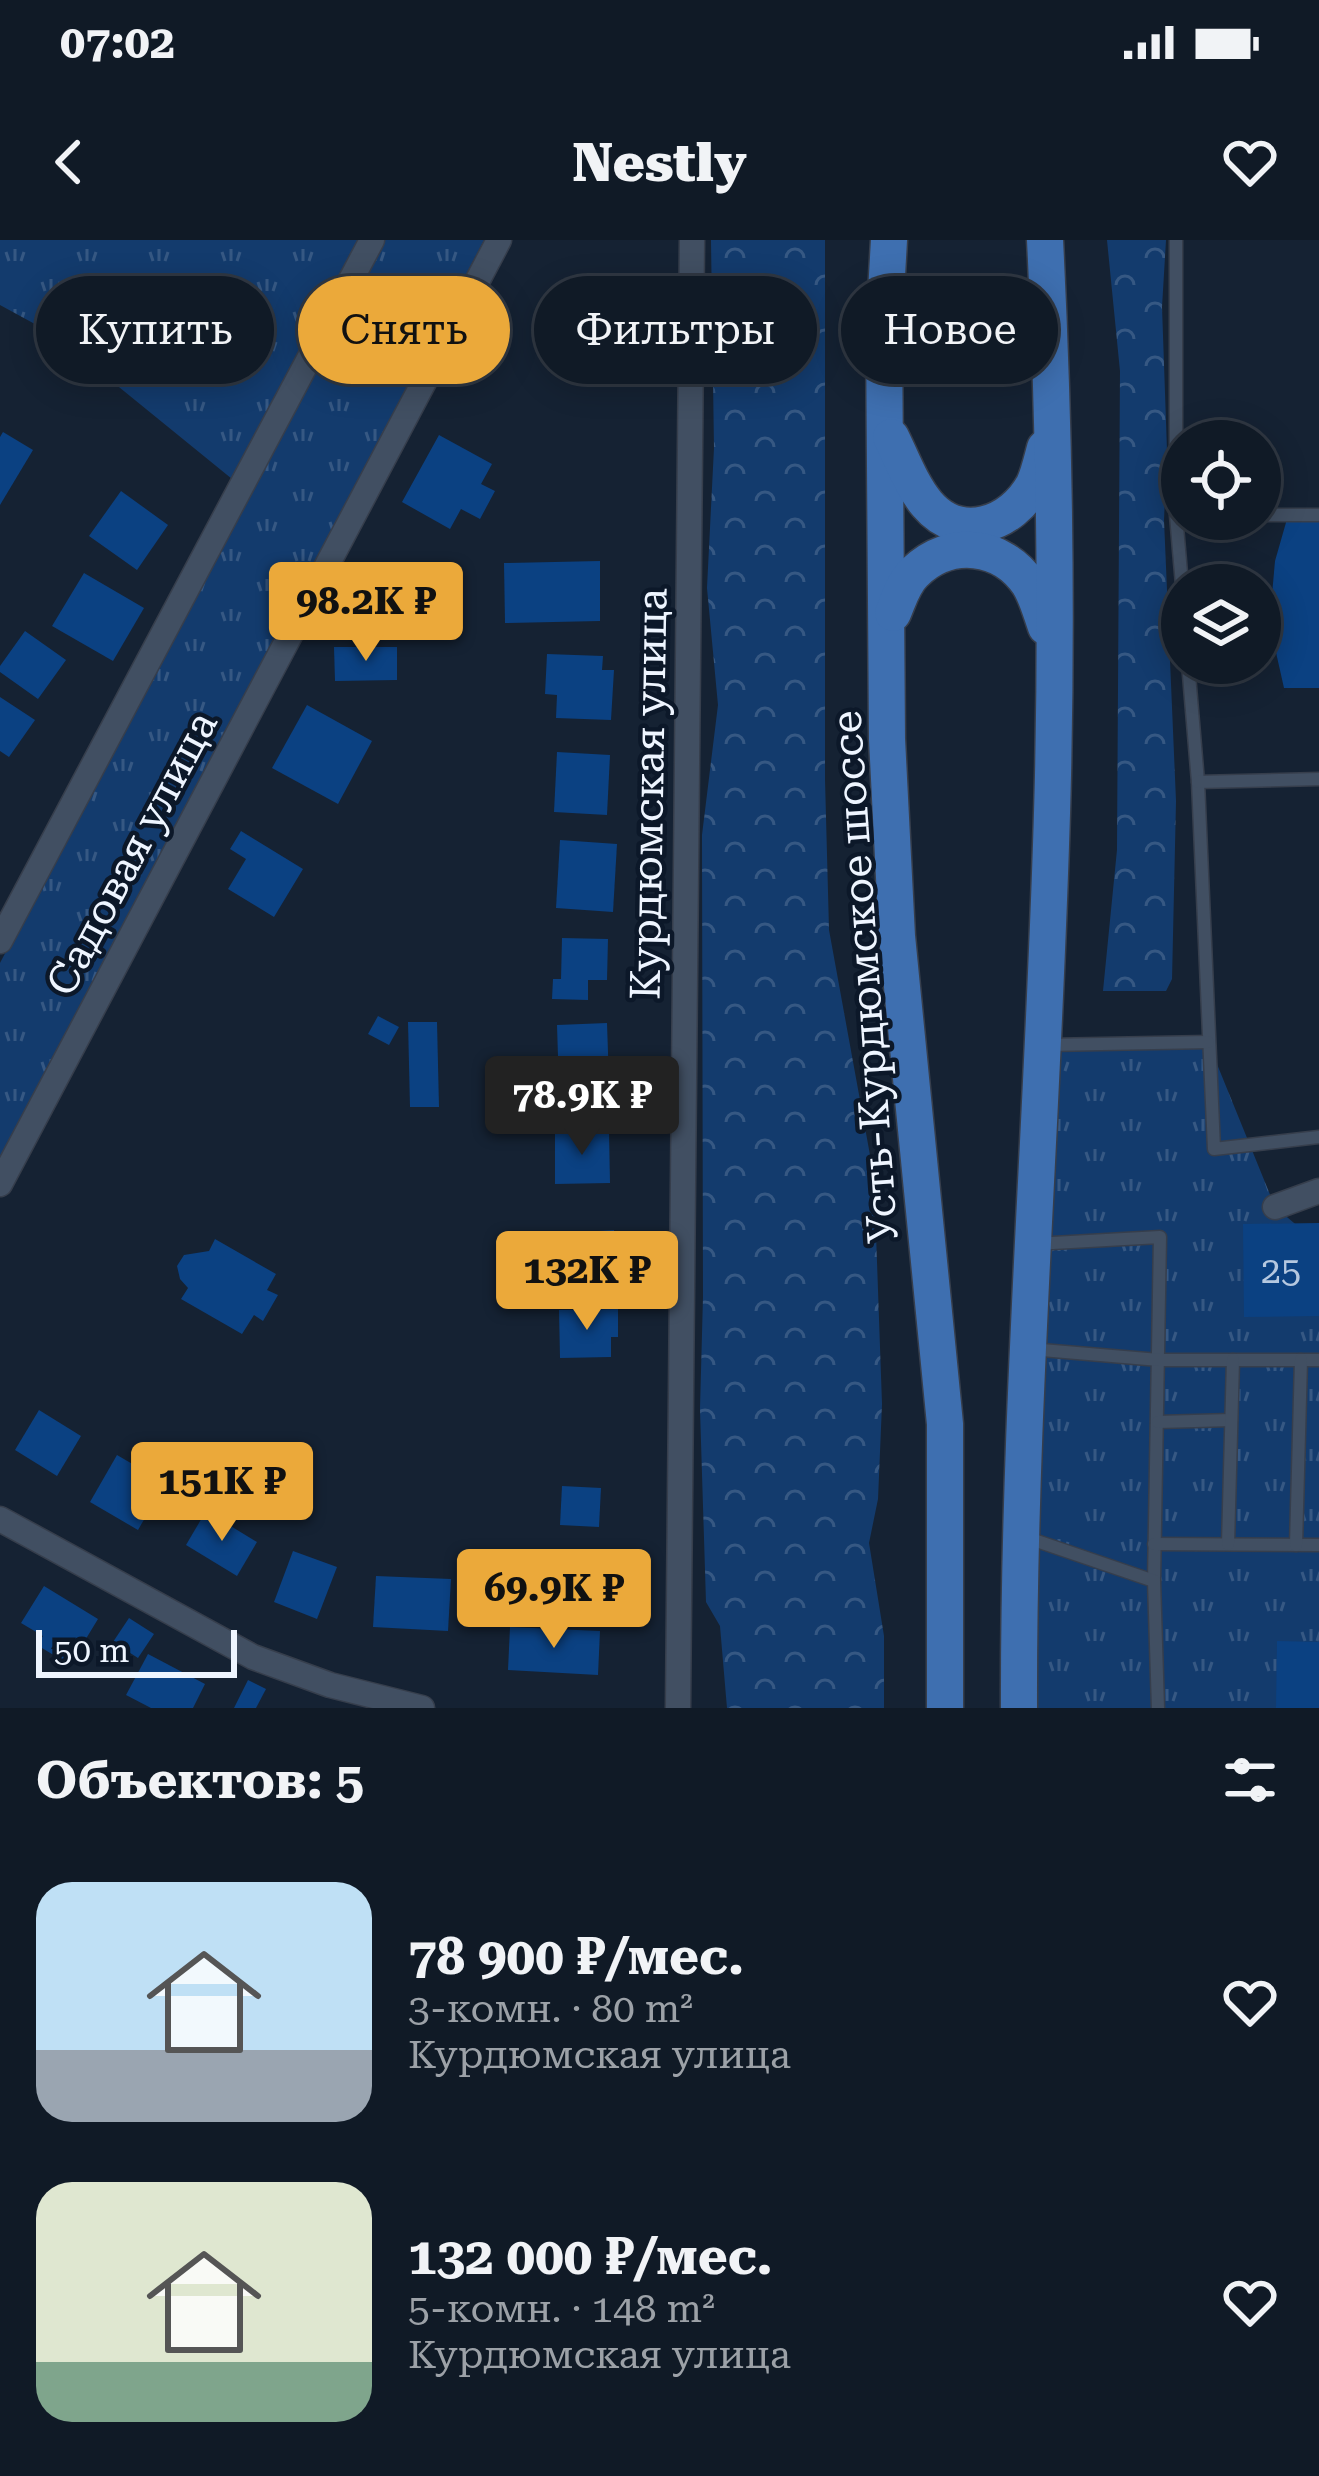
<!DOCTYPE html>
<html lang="ru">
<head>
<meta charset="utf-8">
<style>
  body { margin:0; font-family:"Roboto Serif",serif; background:#1e2732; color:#f1f3f6; height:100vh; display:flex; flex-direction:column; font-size:45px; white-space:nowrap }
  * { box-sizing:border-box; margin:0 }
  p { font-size:39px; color:#9ca1a7 }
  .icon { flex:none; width:66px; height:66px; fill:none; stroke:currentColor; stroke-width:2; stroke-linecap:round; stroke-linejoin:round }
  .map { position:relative; height:1468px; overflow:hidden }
  .drawer { display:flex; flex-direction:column; background:#101a26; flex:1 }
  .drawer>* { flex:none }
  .top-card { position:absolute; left:36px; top:36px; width:1248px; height:108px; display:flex; gap:24px }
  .buttons { position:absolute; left:1161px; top:180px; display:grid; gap:24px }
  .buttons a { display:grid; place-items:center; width:120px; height:120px; border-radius:50%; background:#101a26; box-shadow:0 6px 30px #0003,0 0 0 3px #303843; font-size:60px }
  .scale { position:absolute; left:36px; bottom:30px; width:201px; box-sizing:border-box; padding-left:12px; border:6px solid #eef5ff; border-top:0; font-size:33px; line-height:42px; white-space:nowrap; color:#eef5ff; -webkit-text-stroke:9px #0c1829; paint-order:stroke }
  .price { position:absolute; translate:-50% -102px; padding:0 27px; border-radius:12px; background:#eba93a; color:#111; font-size:39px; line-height:78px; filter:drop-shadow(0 3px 6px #0008) }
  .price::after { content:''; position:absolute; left:50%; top:72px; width:36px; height:27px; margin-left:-18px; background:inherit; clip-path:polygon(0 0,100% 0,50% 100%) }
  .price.active { background:#222; color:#fff }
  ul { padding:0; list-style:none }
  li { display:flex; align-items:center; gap:36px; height:300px; padding:0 36px }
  li span { display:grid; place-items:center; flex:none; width:336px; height:240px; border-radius:36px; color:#555 }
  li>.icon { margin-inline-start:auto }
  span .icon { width:144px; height:144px; fill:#fffc; stroke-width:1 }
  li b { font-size:51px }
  h2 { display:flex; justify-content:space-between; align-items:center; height:144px; padding:0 36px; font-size:51px }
  .chip { padding:0 42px; border-radius:54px; background:#101a26; box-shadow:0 6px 30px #0003,0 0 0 3px #303843; font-size:42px; line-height:108px }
  .chip.active { background:#eba93a; color:#111 }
  .status { display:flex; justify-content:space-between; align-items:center; height:84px; padding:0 60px; background:#101a26; direction:ltr }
  .status svg { height:33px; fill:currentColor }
  header { display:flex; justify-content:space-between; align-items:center; height:156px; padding:0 36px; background:#101a26; font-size:54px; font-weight:800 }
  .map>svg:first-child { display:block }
  .grass { fill:url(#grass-tufts) }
  .forest { fill:url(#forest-crowns) }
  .building { fill:#0b4182 }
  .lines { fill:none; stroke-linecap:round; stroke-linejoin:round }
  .service-casing { stroke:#363e4c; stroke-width:15 }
  .minor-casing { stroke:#363e4c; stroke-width:27 }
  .primary-casing { stroke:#363e4c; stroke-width:39 }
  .service { stroke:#414f62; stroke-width:12 }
  .minor { stroke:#414f62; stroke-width:24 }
  .primary { stroke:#3e6fb0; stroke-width:36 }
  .labels { text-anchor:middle; stroke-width:9; stroke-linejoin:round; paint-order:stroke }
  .number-label { font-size:36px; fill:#b5c8e0 }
  .street-label { font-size:42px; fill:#eef5ff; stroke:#0c1829 }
</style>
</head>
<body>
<div class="status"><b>07:02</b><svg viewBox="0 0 49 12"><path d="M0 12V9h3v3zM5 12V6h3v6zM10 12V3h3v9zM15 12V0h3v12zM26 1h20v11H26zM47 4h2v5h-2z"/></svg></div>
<header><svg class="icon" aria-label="back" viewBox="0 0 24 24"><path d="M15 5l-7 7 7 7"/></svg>Nestly<svg class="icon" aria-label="heart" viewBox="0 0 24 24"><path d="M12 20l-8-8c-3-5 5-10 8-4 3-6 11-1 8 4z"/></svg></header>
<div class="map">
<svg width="1319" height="1468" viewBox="0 0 1319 1468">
  <defs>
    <pattern id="grass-tufts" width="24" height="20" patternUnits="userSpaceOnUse" patternTransform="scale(3)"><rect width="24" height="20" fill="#133b6d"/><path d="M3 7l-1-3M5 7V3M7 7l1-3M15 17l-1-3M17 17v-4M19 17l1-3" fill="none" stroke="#365883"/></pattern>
    <pattern id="forest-crowns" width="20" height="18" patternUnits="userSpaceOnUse" patternTransform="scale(3)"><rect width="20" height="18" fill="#133b6d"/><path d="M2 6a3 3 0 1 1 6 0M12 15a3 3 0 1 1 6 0" fill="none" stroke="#365883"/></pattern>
  </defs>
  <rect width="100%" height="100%" fill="#152233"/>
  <g class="grass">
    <path d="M0,0H362L237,243L55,95L0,65Z"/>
    <path d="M384,0H484L0,926V723Z"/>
    <path d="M1208,802L1275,967L1319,1004V1468H1022L1040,805Z"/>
  </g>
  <g class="forest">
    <path d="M711,0H825V540L829,690L874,937L882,1164L878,1259L869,1303L884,1396V1468H727L720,1386L706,1362L700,1169L703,1057L702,595L718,465L707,348L714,208Z"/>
    <path d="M1107,0H1166L1162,67L1167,211L1164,280L1176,561L1172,739L1166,751H1103L1117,610L1120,131Z"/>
  </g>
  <g class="building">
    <path d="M3,192L33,210L0,265V197Z"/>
    <path d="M439,195L492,224L481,244L495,251L480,279L461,269L450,289L402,262Z"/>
    <path d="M121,251L168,285L137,330L89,296Z"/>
    <path d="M1287,279L1319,280V448H1284L1275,408L1271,366L1275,321Z"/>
    <path d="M600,321V381L505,383L504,323Z"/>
    <path d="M84,333L144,368L113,421L52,386Z"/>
    <path d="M25,391L66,420L38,459L0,432V426Z"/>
    <path d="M334,407H397V440L335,441Z"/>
    <path d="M547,414L603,416L602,430H614L611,480L556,478L557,455L545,454Z"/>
    <path d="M0,457L35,480L9,517L0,511Z"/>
    <path d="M307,465L372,501L338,564L272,528Z"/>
    <path d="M557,512L610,515L607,575L554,572Z"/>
    <path d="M241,591L303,629L274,677L228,649L246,619L230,609Z"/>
    <path d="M560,600L617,604L613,672L556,668Z"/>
    <path d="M562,698L608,699L607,740H588V760L552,759L553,739H561Z"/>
    <path d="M378,776L399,787L389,805L368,794Z"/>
    <path d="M408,782H437L439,867H410Z"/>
    <path d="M607,783L609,842L547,845L546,817H558L557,785Z"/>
    <path d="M609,891L610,943L555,944V892Z"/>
    <path d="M1319,983V1076L1244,1077L1243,984Z"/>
    <path d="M614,990L616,1041L568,1043L567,993Z"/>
    <path d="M215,999L276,1034L267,1050L278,1055L263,1081L254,1075L242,1094L181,1059L188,1048L180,1039L177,1026L184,1015L209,1011Z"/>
    <path d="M618,1069V1097H611V1117L560,1118L559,1070Z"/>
    <path d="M39,1170L81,1196L57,1236L15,1210Z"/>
    <path d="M117,1215L165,1243L138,1290L90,1262Z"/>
    <path d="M562,1246L601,1248L599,1287L560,1285Z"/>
    <path d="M206,1271L257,1302L237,1336L186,1305Z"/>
    <path d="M293,1311L337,1327L317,1379L274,1362Z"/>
    <path d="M376,1336L451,1339L448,1391L373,1387Z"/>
    <path d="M44,1346L98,1379L70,1425L37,1405L43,1396L21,1383Z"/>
    <path d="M129,1378L154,1394L138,1418L113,1402Z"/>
    <path d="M510,1387L600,1391L598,1435L508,1430Z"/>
    <path d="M1277,1401L1319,1402V1468H1276Z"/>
    <path d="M148,1414L205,1444L193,1468H151L126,1455Z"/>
    <path d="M248,1440L266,1449L256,1468H234Z"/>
  </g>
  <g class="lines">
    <defs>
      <g id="service">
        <path d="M1176,0V275L1182,345"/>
        <path d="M1260,275H1319"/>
        <path d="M1188,423L1198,542L1214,909L1319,897"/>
        <path d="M1198,542L1319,539"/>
        <path d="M1048,805L1208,802"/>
        <path d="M1035,1004L1160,997L1154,1341"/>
        <path d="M1030,1109L1159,1120H1319"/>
        <path d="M1158,1182L1231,1180"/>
        <path d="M1025,1297L1154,1341L1158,1468"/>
        <path d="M1154,1304L1319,1305"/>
        <path d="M1228,1304L1233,1120"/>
        <path d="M1296,1305L1301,1120"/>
      </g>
      <g id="minor">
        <path d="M0,701L372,0"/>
        <path d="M0,944L499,0"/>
        <path d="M1275,967L1319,951"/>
        <path d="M0,1279L253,1417L330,1445L422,1468"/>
        <path d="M678,1468L692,0"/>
      </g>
      <g id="primary">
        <path d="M889,0L884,88L887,499L897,696L945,1184V1468"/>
        <path d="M891,197C902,219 911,245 927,264C960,303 1012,285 1034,244C1039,233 1042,219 1045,208"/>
        <path d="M893,373C899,359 903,343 915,332C950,298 1002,304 1029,344C1037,357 1041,373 1046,387"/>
        <path d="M1019,1468C1018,1157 1046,846 1053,535C1057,357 1054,178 1045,0"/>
      </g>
    </defs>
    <use href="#service" class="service-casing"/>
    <use href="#minor" class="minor-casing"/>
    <use href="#primary" class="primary-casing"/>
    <use href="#service" class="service"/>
    <use href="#minor" class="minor"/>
    <use href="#primary" class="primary"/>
  </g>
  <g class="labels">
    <g class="number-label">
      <text x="1281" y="1043">25</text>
    </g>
    <g class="street-label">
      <text transform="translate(648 554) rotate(-89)" y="15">Курдюмская улица</text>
      <text transform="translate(131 613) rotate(-62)" y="15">Садовая улица</text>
      <text transform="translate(864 737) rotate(-94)" y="15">Усть-Курдюмское шоссе</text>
    </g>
  </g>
</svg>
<div class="buttons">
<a><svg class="icon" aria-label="locate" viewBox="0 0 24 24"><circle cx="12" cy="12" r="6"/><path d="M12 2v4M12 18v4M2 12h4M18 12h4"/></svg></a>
<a><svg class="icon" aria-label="layers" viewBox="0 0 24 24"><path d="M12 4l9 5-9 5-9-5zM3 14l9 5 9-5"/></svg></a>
</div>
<div class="scale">50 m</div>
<b class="price" style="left:366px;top:424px">98.2K ₽</b>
<b class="price active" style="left:582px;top:918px">78.9K ₽</b>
<b class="price" style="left:587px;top:1093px">132K ₽</b>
<b class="price" style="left:222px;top:1304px">151K ₽</b>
<b class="price" style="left:554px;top:1411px">69.9K ₽</b>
<div class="top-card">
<a class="chip">Купить</a>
<a class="chip active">Снять</a>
<a class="chip">Фильтры</a>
<a class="chip">Новое</a>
</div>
</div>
<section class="drawer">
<h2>Объектов: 5<svg class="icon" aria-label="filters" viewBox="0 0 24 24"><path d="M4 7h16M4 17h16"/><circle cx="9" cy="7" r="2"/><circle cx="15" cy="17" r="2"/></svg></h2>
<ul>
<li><span style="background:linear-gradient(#bfe0f5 70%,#9aa5b1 0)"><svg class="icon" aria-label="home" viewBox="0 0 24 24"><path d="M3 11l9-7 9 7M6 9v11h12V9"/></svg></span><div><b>78 900 ₽/мес.</b><p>3-комн. · 80 m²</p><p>Курдюмская улица</p></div><svg class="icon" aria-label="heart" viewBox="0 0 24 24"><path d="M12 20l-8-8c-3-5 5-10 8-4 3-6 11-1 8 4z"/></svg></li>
<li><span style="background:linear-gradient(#dfe7d0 75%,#7fa58c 0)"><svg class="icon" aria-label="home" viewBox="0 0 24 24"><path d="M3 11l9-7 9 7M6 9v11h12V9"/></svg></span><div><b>132 000 ₽/мес.</b><p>5-комн. · 148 m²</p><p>Курдюмская улица</p></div><svg class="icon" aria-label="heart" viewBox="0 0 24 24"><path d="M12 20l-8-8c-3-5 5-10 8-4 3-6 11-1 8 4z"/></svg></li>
</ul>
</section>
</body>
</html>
